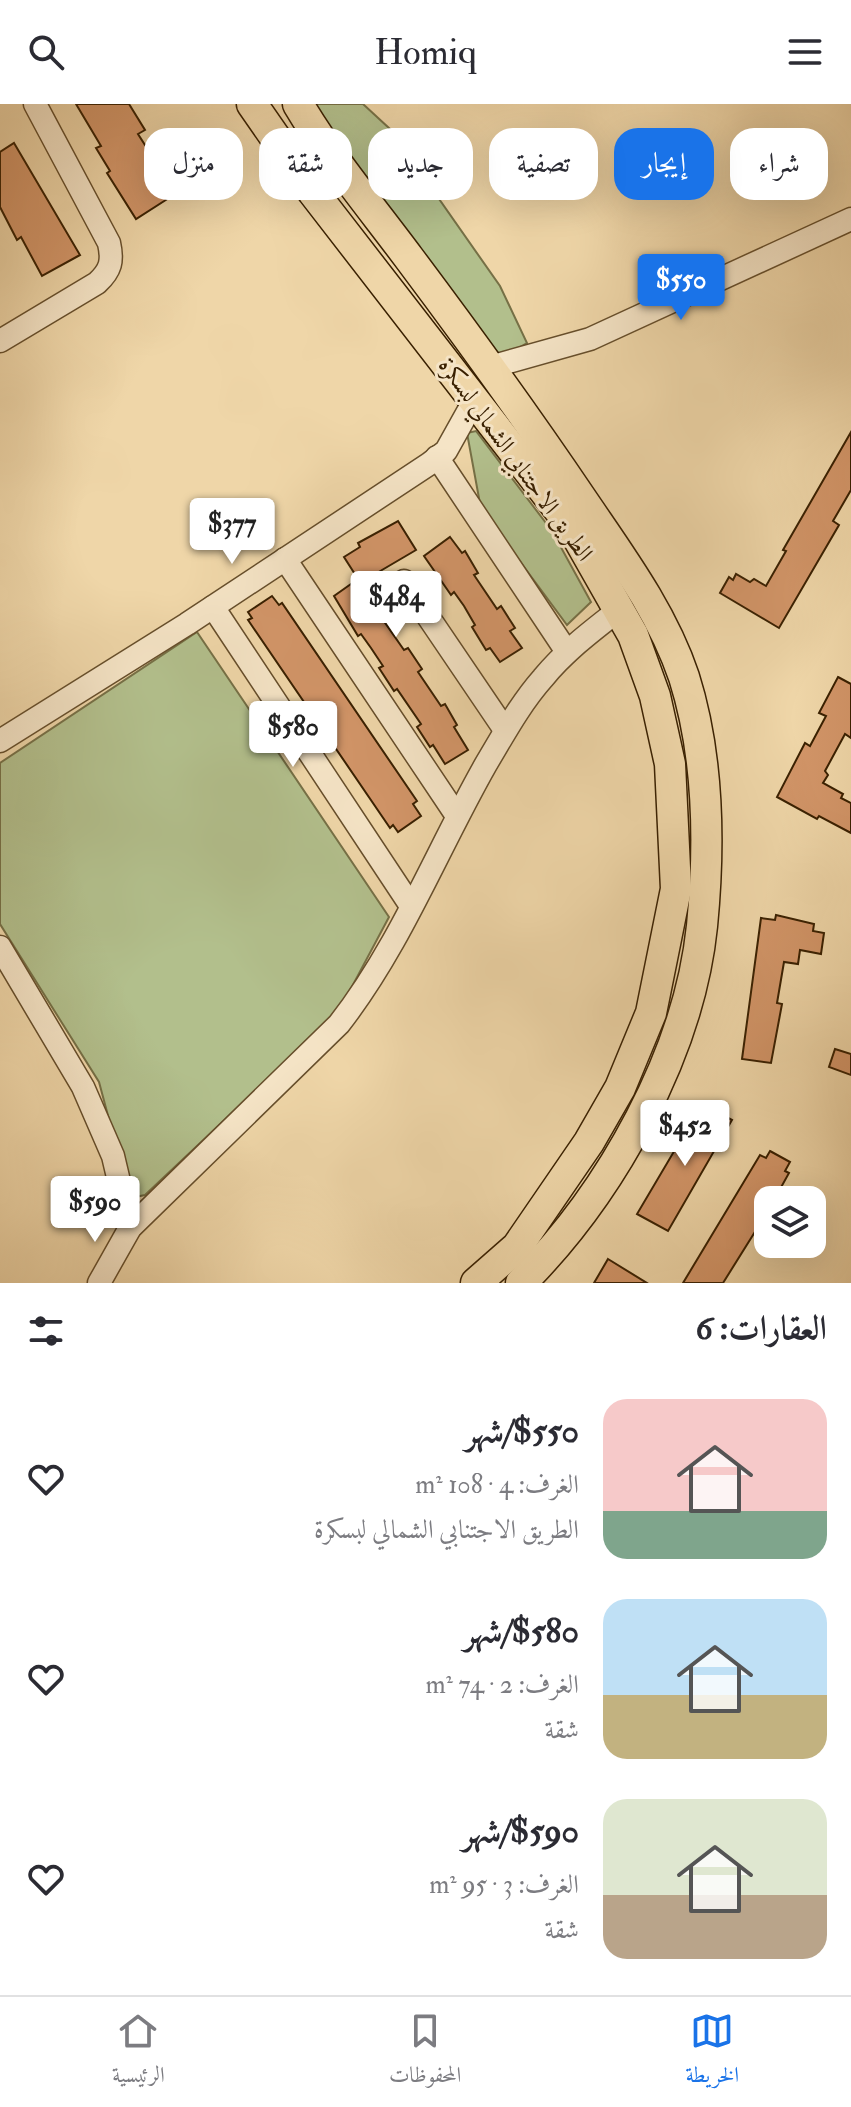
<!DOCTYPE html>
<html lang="ar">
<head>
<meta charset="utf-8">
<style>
  body { margin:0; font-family:"IM FELL Double Pica",Amiri,serif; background:#f2f2f3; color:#2b2b33; direction:rtl; height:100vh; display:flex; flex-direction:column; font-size:30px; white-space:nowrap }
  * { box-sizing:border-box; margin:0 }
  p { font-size:26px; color:#7c7c81 }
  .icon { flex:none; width:44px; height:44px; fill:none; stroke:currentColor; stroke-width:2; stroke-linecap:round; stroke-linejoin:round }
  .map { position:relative; height:1179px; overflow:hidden; direction:ltr }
  .drawer { display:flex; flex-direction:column; background:#fff; flex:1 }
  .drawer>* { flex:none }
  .hud { position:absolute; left:24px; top:24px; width:804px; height:72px; direction:rtl; display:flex; gap:16px }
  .buttons { position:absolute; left:754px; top:1082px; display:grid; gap:16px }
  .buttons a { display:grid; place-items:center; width:72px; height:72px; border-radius:16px; background:#fff; box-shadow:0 8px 32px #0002; font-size:40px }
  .price { position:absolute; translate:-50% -68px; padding:0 18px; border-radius:8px; background:#fff; color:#222; font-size:26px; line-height:52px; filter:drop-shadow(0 2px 4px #0008) }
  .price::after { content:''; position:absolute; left:50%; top:48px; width:24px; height:18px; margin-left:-12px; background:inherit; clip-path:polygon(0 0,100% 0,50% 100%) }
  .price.current { background:#1a73e8; color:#fff }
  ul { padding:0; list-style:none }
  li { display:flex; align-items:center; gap:24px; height:200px; padding:0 24px }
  li span { display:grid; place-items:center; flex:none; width:224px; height:160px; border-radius:24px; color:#555 }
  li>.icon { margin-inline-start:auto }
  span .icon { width:96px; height:96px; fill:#fffc; stroke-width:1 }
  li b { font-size:34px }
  h2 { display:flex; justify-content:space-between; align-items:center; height:96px; padding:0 24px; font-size:34px }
  .chip { padding:0 28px; border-radius:24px; background:#fff; box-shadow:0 8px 32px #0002; font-size:28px; line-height:72px }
  .chip.current { background:#1a73e8; color:#fff }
  header { display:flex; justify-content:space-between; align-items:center; height:104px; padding:0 24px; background:#fff; font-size:36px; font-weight:600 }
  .tab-bar { display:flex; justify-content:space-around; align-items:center; height:112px; border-top:2px solid #e1e1e2; background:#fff; font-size:22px; color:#7c7c81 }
  .tab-bar a { display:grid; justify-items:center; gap:4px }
  .tab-bar .current { color:#1a73e8 }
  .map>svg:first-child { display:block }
  .green { fill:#b2bf8c; stroke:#767046; stroke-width:2 }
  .building { fill:#d29568; stroke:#392001; stroke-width:2 }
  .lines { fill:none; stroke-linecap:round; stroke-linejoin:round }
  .minor-casing { stroke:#664e2b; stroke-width:25 }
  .highway-casing { stroke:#392001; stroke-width:33 }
  .minor { stroke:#f5e4c6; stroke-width:22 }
  .highway { stroke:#efd6a8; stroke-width:30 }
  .labels { text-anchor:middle; stroke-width:6; stroke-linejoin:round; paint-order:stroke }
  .street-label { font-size:24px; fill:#392001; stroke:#f5e4c6 }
</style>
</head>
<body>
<header><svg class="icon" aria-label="menu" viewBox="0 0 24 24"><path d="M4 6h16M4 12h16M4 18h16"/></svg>Homiq<svg class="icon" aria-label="search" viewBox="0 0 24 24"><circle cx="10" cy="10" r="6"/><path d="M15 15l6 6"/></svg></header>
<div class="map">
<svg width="851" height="1179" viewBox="0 0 851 1179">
  <rect width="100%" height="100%" fill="#efd6a8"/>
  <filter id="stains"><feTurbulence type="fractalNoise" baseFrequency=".0025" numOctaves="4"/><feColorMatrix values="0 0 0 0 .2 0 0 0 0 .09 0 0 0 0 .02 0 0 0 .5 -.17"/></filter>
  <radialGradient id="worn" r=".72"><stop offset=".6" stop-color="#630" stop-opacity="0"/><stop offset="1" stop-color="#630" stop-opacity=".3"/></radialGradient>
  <g class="green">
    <path d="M311,0H363L390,25L500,182L527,239L499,255Z"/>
    <path d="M476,327L552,427L591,498L567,521L481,405L467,329Z"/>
    <path d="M197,528L389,813L338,909L145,1091L130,1094L99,978L0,820V659Z"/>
  </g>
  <g class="building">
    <path d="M76,0H129L145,26L138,30L152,52L149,54L172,92L136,115L107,69L110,67L96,44L101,42Z"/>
    <path d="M14,39L80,151L42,172L21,133L17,136L0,103V48Z"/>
    <path d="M851,328V386L833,417L839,421L779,524L720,489L729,473L733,476L736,470L750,478L754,475L766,482L786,447L783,446Z"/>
    <path d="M398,417L416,446L365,476L386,510L381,513L404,546L408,544L422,565L418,568L441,602L445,600L457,621L454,623L468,646L445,660L433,641L430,643L417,623L421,620L397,585L394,587L379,564L383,562L371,544L361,530L358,532L334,492L358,475L344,453L360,443L358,439Z"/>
    <path d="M450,433L462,449L465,447L478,469L474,471L497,505L501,502L515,524L510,527L522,544L500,558L490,544L486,546L472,523L475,521L464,502L454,488L451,491L424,452Z"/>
    <path d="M272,492L279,501L282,499L417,697L413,700L421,712L398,728L393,721L390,724L248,516L252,514L248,508Z"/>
    <path d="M838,573L851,580V634L845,630L825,667L828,671L823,679L843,690L841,694L851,699V729L819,712L817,715L777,693L805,639L810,642L826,612L819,609Z"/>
    <path d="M776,811L814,820L813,827L824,829L821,850L800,846L798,860L784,858L777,899L782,900L771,959L742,955L761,814L775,816Z"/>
    <path d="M835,945L851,950V971L829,963Z"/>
    <path d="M702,1000L732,1016L668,1127L637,1110Z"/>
    <path d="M770,1047L790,1058L785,1067L789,1069L774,1096H768V1107L723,1179H683L760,1051L766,1054Z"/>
    <path d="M608,1155L647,1179H594Z"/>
  </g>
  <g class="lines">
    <defs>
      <g id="minor">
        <path d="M0,237L97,179C111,166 113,157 109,139L35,0"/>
        <path d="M490,263L590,235L851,115"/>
        <path d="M437,353L567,548"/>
        <path d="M285,455L457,712"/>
        <path d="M404,477L505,626"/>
        <path d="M213,503L411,802"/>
        <path d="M0,637L187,520L429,360L446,347L475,295"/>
        <path d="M0,843L83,983L113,1052L130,1124"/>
        <path d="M99,1179L130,1124L339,920C400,842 437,746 486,660C504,630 520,600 543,574C565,547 593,526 620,505"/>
      </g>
      <g id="highway">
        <path d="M252,0L313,88L570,420L633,531L655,592L670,660L676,785L651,909L620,984L589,1038L517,1143L476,1179"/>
        <path d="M298,0C330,54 371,103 409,154C469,234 527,314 583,397C621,453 662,508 684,573C709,652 710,740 702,822C689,950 611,1089 521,1179"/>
      </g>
    </defs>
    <use href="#minor" class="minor-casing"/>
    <use href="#highway" class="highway-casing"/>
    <use href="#minor" class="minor"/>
    <use href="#highway" class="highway"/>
  </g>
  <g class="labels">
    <g class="street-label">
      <text transform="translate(516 355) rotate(54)" y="8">الطريق الاجتنابي الشمالي لبسكرة</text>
    </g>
  </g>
  <rect width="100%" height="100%" filter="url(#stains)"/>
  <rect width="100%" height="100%" fill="url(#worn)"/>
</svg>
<div class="buttons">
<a><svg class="icon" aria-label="layers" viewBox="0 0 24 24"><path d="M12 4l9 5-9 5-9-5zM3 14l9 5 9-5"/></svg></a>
</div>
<b class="price current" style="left:681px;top:218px">$550</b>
<b class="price" style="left:232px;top:462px">$377</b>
<b class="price" style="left:396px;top:535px">$484</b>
<b class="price" style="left:293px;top:665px">$580</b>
<b class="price" style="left:685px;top:1064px">$452</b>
<b class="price" style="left:95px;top:1140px">$590</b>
<div class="hud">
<a class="chip">شراء</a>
<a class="chip current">إيجار</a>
<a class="chip">تصفية</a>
<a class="chip">جديد</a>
<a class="chip">شقة</a>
<a class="chip">منزل</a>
</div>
</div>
<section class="drawer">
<h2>العقارات: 6<svg class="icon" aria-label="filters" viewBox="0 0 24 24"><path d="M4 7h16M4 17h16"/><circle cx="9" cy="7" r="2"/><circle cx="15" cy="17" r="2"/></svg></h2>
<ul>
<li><span style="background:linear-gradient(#f6c9c9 70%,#7fa58c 0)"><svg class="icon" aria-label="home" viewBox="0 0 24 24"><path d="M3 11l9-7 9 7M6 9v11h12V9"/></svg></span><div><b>$550/شهر</b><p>الغرف: 4 · 108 m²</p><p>الطريق الاجتنابي الشمالي لبسكرة</p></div><svg class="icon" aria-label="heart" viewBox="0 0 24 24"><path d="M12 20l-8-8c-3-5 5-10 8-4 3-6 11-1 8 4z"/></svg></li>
<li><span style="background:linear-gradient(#bfe0f5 60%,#c2b280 0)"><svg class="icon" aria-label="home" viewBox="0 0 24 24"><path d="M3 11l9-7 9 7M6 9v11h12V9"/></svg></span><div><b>$580/شهر</b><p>الغرف: 2 · 74 m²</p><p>شقة</p></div><svg class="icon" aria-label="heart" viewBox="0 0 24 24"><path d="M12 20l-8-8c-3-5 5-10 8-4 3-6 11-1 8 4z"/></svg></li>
<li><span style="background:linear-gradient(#dfe7d0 60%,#b9a48a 0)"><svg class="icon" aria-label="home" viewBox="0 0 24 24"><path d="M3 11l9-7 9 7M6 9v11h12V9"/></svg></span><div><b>$590/شهر</b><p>الغرف: 3 · 95 m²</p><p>شقة</p></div><svg class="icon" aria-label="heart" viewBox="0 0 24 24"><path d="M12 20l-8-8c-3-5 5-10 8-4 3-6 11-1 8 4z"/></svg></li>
</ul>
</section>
<nav class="tab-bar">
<a class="current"><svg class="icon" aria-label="map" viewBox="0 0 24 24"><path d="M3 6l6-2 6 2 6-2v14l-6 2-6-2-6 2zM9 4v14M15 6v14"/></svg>الخريطة</a>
<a><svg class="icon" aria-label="saved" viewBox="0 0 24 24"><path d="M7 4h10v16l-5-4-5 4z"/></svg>المحفوظات</a>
<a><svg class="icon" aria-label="home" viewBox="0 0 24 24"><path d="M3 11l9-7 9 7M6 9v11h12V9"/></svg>الرئيسية</a>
</nav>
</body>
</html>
